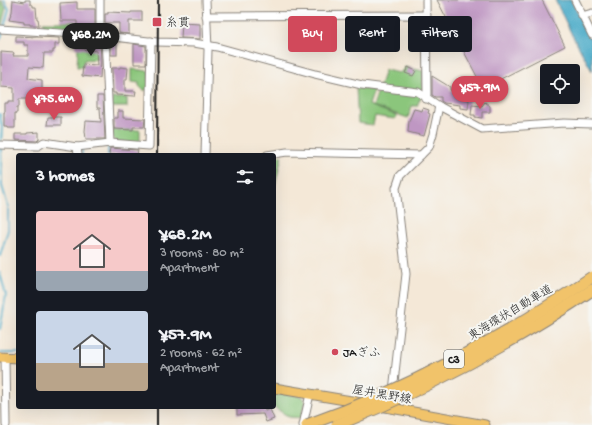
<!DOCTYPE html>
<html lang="en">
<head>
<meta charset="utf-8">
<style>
  body { margin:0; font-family:"Gochi Hand","Klee One",sans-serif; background:#20242c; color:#f1f3f6; height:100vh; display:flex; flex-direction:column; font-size:15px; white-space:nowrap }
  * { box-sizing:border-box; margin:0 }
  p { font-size:13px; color:#9ea1a6 }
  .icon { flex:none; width:22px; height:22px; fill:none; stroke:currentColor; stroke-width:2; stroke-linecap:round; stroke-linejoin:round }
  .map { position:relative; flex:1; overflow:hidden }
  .details { position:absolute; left:16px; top:153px; width:260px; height:256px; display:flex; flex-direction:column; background:#171b24; border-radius:4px; box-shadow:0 4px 16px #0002 }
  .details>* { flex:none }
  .hud { position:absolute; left:288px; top:16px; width:244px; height:36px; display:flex; gap:8px }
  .controls { position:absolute; left:540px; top:64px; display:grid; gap:8px }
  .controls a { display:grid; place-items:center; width:40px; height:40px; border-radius:4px; background:#171b24; box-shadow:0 4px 16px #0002; font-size:20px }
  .price { position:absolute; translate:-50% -34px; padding:0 9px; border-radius:14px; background:#d1495b; color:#fff; font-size:13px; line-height:26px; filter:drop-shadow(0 1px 2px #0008) }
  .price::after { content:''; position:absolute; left:50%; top:24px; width:12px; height:9px; margin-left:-6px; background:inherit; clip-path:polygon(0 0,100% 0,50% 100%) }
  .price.selected { background:#222; color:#fff }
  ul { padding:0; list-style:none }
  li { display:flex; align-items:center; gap:12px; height:100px; padding:0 20px }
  li span { display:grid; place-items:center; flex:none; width:112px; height:80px; border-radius:4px; color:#555 }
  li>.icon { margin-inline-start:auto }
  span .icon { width:48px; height:48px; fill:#fffc; stroke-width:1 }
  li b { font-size:17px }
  h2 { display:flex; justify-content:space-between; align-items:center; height:48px; padding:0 20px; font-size:17px }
  .chip { padding:0 14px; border-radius:4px; background:#171b24; box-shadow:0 4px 16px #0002; font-size:14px; line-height:36px }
  .chip.selected { background:#d1495b; color:#fff }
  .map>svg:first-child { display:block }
  .green { fill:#8bc67b; stroke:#54714c }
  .water { fill:#49aac8; stroke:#326372 }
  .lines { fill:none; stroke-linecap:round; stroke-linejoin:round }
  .stream { stroke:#49aac8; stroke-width:2 }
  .building { fill:#bf97c3 }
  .minor-casing { stroke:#88827a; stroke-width:9 }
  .major-casing { stroke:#88827a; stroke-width:11 }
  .minor { stroke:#fff; stroke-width:7 }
  .major { stroke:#f1c36a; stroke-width:9 }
  .rail { stroke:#1c1c1c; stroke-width:2 }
  .highway-bridge-casing { stroke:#88827a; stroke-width:13; stroke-linecap:butt }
  .highway-bridge { stroke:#f1c36a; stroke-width:11 }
  .poi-dot { fill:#d1495b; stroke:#f6f6f2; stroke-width:1.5 }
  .labels { text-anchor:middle; stroke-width:4; stroke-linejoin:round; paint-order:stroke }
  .shield { fill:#f6f6f2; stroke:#5d5d5c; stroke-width:1 }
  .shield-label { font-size:11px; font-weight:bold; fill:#1c1c1c }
  .poi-label { font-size:12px; fill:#1c1c1c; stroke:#f6f6f2; text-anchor:start }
  .street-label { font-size:12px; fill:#1c1c1c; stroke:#f6f6f2 }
</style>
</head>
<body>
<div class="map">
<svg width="592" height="425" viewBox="0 0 592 425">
  <rect width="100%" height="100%" fill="#f6f6f2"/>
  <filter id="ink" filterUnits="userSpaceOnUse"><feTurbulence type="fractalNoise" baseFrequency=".025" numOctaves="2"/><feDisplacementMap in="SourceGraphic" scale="8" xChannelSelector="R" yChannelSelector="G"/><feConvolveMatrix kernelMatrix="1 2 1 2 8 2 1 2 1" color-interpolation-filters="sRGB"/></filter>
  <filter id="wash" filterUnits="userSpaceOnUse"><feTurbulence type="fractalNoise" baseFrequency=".012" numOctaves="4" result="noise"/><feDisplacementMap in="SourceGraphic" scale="16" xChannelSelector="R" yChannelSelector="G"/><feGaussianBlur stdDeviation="0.9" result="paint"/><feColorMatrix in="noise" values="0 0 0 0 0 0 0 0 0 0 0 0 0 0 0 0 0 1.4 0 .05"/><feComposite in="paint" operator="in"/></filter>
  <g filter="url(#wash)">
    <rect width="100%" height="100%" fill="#f4e8d7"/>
    <g class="green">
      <path d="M0,0H1L6,8L1,27H0Z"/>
      <path d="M43,22H75L76,32L44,29Z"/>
      <path d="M78,47H96L97,59L84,60L83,67H77Z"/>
      <path d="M405,67L423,71V92L417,106H412L408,118L373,106L385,70L400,73Z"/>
      <path d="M132,69L149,71V90H143L139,86V83L132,82Z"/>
      <path d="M356,88L374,90L369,105L398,116L395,119L375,116L373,125L358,123Z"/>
      <rect x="112" y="98" width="15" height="9"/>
      <path d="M112,130H140V144L115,141L112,138Z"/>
      <path d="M274,156H282L274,190Z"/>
      <path d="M274,392L301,396L305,401L301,418L289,417L274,407Z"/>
    </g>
    <path class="water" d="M555,0H571L592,42V71L572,35Z"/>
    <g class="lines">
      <g class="stream">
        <path d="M4,27L9,9L4,0"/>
        <path d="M0,40L3,32"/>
        <path d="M0,114L2,127L1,143"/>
        <path d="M108,147V155"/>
        <path d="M82,149V155"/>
        <path d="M0,256L8,230V206L2,186L1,147"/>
        <path d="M0,273L6,295L0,329"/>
        <path d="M1,353H18"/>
      </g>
    </g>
    <g id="blocks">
      <g class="building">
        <path d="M13,0L25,2V0H30V4L33,5V7H36L37,19H38L39,25H30V24H24V22L9,20L12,12Z"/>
        <path d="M437,0H542L565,46L483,88Z"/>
        <path d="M77,2V9H95V30L77,29V21H61L60,3Z"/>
        <path d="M108,12L131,13V12H142V21H129V34L119,33V23H105V14H108Z"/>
        <path d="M182,23L200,24V39L181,38Z"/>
        <path d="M16,36L59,38V44H55V50H53V53H44L43,68L29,67L28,78L42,80V96H39V99H19V107H17V113H15V128H8V127H4V112H5V103H8V101H14V88L1,87V52L14,53L13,56H28V45H24V42H16Z"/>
        <path d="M75,39L100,41L101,61L100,78L82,76L83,64L97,65L96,51L75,48Z"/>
        <rect x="111" y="42" width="6" height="13"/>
        <path d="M134,44L146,46V64H134Z"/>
        <path d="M120,67L128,68L127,79H125V91H136L135,96L116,95V93H113L112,68H120Z"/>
        <path d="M408,67L416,71L413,76L405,73Z"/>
        <path d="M432,76L450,87V90L455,91V94H459V96L464,97V99L469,100L468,109L460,108V105L444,103L441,101V97H435L432,95Z"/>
        <path d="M97,96H103L105,139H86L85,131L86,121L101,122L100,108H97Z"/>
        <path d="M485,102L490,106V112H482V118L475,117V115H471L472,105L482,106Z"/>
        <path d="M423,108L429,110L428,113L430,114L424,136L408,132L409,121L414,109L422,111Z"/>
        <path d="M118,111H123V118L145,119L144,127H133V130L114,129V118H118Z"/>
        <path d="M48,117H61V125H47Z"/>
        <path d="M39,132V139L37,141L15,140V134H27V133Z"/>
        <path d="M110,148L138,150L137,155H111L109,154Z"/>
        <path d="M237,407H264L265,411L270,409L274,419L266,422L263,414L237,415Z"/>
      </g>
    </g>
  </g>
  <g filter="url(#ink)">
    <use href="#blocks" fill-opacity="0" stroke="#88827a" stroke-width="1"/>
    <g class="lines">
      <defs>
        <g id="minor">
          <path d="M575,0L592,35"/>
          <path d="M206,16L427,15"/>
          <path d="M582,16L592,13"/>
          <path d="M0,29L105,36L157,42L194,43L217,47L315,74L362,85L418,92L439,106L482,129L564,123L592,124"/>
          <path d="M100,36V0"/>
          <path d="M105,36L110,143"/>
          <path d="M426,99L427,94L426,0"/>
          <path d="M0,145L38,146L44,142L77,147L110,143L149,146L151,41"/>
          <path d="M77,147L78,155"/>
          <path d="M205,155L208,50L206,0"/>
          <path d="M267,155L287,152L421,155"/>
          <path d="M5,357L6,425"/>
          <path d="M393,391L406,274L396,188L400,176L429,147L433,134L439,106"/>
          <path d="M303,425L310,394"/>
        </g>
        <g id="major">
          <path d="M0,357L18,358"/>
          <path d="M274,388L363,403"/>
          <path d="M380,406L485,425"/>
        </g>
      </defs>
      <use href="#minor" class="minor-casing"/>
      <use href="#major" class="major-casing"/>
      <use href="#minor" class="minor"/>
      <use href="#major" class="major"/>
      <g class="rail">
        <path d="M157,155L158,0"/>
        <path d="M157,425V407"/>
      </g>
      <defs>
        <g id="highway-bridge">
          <path d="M307,425C406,390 506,336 592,277"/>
          <path d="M337,425C427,389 512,343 592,290"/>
        </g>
      </defs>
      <use href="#highway-bridge" class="highway-bridge-casing"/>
      <use href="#highway-bridge" class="highway-bridge"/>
    </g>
  </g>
  <g class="poi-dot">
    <rect x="152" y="17" width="10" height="10" rx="2"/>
    <circle cx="335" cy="352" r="4"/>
  </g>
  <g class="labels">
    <rect class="shield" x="444" y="350" width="20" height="18" rx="3"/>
    <g class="shield-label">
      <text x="454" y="363">C3</text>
    </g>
    <g class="poi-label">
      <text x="166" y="26">糸貫</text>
      <text x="343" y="356">JAぎふ</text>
    </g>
    <g class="street-label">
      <text transform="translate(510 312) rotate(-31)" y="4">東海環状自動車道</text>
      <text transform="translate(382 394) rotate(10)" y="4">屋井黒野線</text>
    </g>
  </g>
</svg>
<div class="controls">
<a><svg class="icon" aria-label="locate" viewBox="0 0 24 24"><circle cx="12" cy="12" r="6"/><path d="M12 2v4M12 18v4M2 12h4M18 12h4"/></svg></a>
</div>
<b class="price selected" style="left:91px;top:57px">¥68.2M</b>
<b class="price" style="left:480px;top:110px">¥57.9M</b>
<b class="price" style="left:54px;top:121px">¥75.6M</b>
<div class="hud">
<a class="chip selected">Buy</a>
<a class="chip">Rent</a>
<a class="chip">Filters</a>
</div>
<section class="details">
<h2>3 homes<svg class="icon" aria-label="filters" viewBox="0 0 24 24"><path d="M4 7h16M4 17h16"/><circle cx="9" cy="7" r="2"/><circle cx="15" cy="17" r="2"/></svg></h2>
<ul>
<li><span style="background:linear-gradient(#f6c9c9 75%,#9aa5b1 0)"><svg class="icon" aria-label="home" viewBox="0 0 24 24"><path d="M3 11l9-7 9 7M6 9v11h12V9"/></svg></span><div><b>¥68.2M</b><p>3 rooms · 80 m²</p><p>Apartment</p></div></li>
<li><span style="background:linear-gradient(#c9d6e8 65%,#b9a48a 0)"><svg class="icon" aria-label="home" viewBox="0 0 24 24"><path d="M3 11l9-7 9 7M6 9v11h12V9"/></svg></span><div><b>¥57.9M</b><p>2 rooms · 62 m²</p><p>Apartment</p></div></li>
</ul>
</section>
</div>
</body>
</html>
